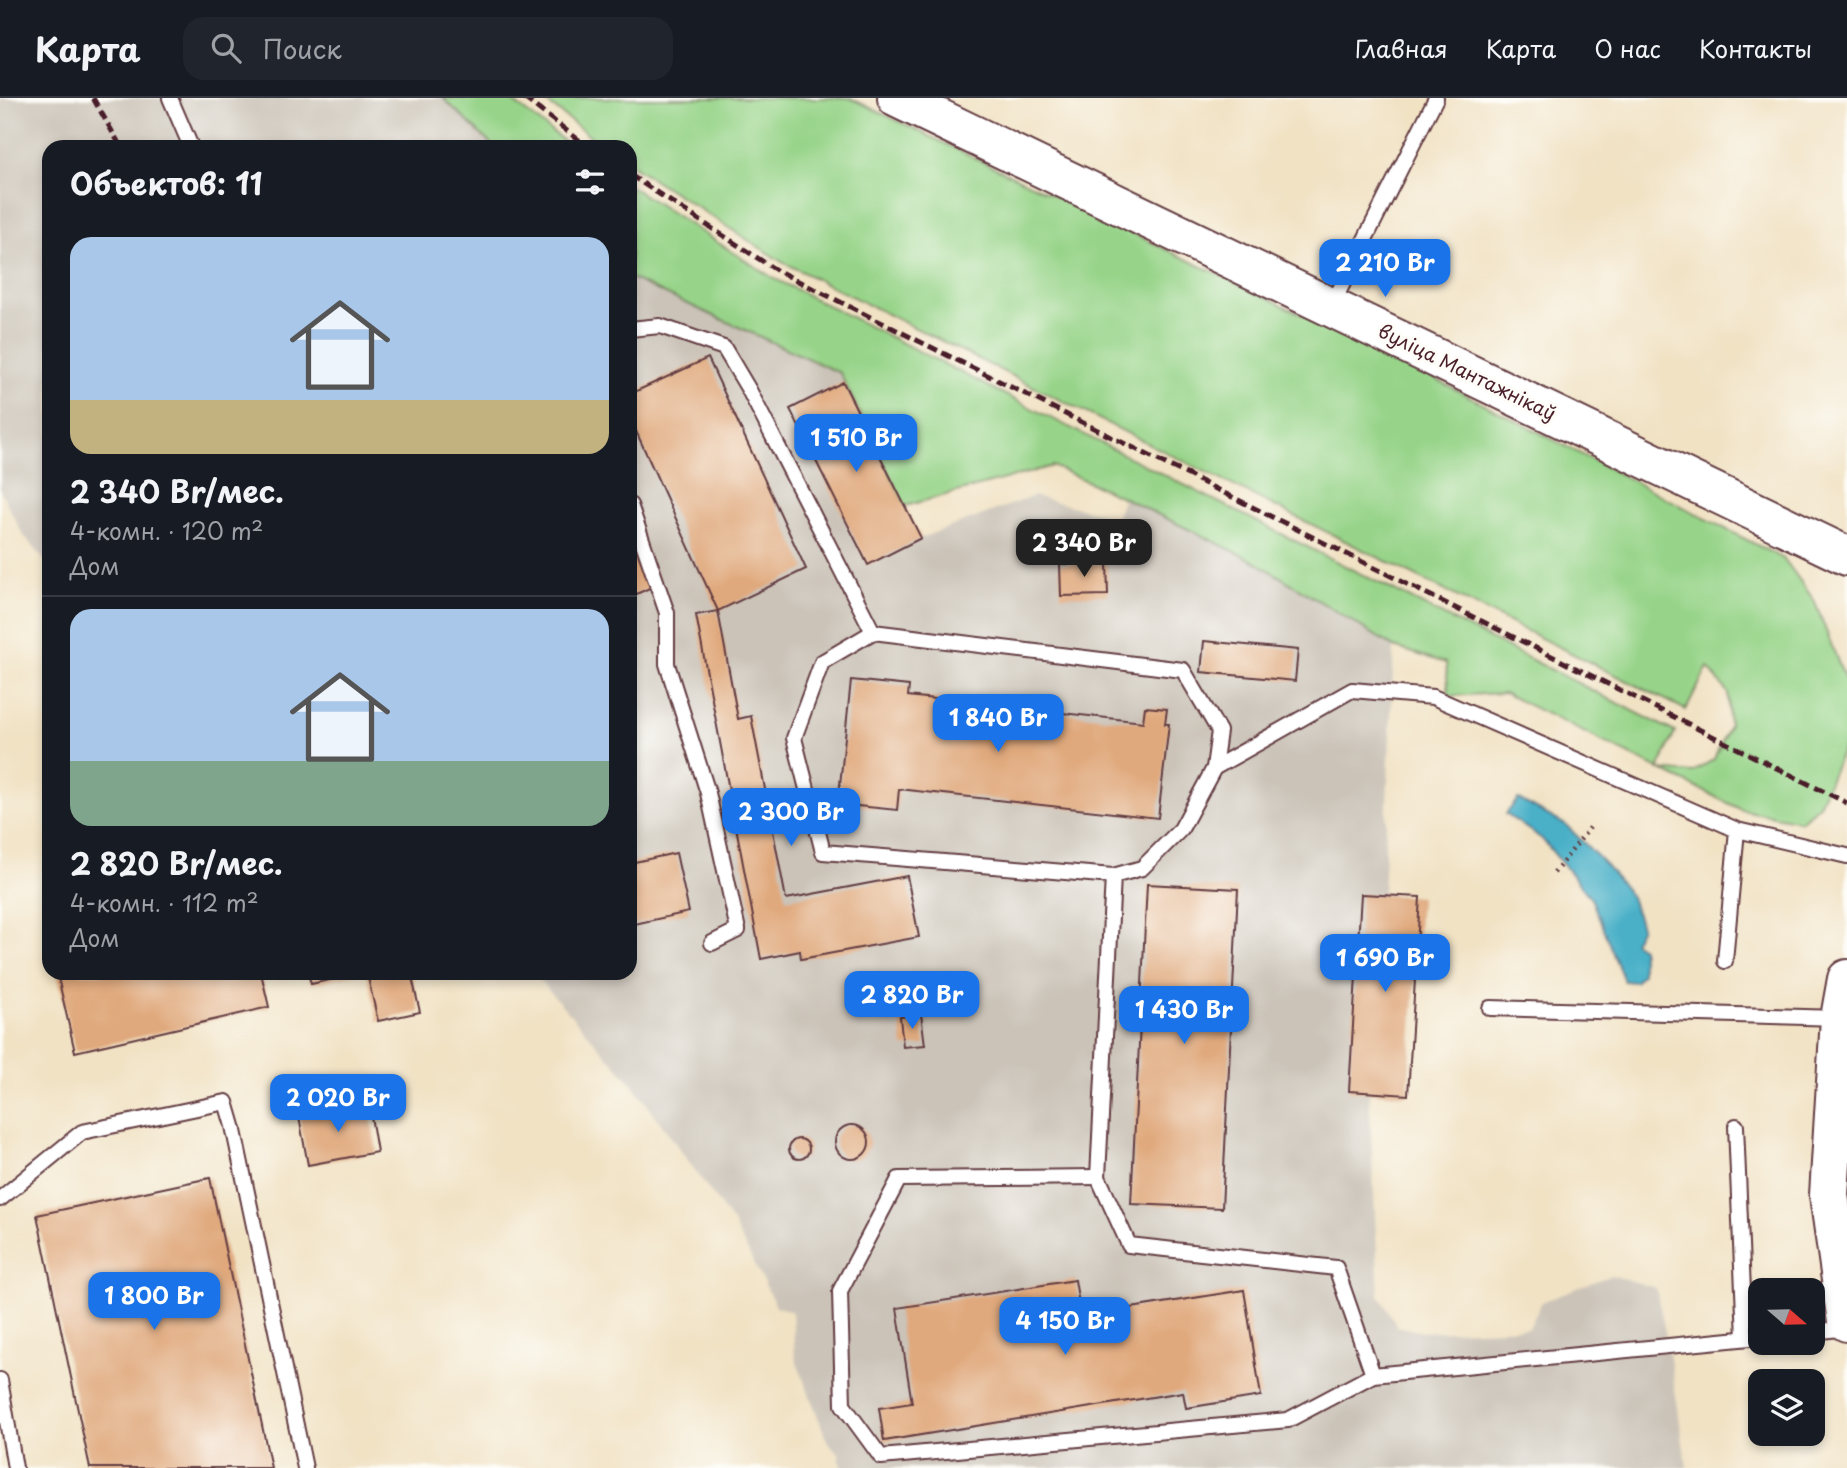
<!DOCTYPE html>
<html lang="ru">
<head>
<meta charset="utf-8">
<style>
  body { margin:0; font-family:"Playpen Sans",sans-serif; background:#20242c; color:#f1f3f6; height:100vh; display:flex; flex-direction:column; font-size:26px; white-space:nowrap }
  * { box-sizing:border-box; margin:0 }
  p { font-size:23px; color:#9ea1a6 }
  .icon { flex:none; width:38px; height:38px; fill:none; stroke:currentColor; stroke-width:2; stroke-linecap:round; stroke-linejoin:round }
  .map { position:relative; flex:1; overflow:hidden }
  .drawer { position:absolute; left:42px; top:42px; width:595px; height:840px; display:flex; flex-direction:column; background:#171b24; border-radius:21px; box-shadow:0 4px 10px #0003 }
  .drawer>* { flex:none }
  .needle { width:46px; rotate:110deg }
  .controls { position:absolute; left:1748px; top:1180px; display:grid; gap:14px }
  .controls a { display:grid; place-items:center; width:77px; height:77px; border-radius:14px; background:#171b24; box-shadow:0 4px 10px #0003; font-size:35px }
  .price { position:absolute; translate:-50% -60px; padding:0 16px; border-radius:14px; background:#1a73e8; color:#fff; font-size:23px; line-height:46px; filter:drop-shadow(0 2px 4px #0008) }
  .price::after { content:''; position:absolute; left:50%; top:42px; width:21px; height:16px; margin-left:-10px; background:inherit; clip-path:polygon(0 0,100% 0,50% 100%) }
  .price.current { background:#222; color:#fff }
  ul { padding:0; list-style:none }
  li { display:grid; align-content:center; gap:14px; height:371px; padding:0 28px }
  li+li { border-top:2px solid #363941 }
  li span { display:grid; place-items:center; height:217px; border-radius:21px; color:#555 }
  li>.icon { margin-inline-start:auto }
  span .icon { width:126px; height:126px; fill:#fffc; stroke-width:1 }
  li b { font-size:30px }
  h2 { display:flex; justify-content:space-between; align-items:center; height:84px; padding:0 28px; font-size:30px }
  header { display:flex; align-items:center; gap:42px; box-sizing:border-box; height:98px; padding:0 35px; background:#171b24; border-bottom:2px solid #363941 }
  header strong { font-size:33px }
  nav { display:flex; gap:38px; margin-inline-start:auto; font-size:24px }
  .search { width:490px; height:63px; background:#20242c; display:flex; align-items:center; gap:18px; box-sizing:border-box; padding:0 24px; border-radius:21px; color:#9ea1a6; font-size:26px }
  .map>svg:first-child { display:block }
  .industrial { fill:#cbc3b8 }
  .green { fill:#97d489; stroke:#707a5a; stroke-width:2 }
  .water { fill:#49b0c8; stroke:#4a687a; stroke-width:2 }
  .building { fill:#e0a97d }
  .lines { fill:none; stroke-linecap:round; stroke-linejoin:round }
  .lane-casing { stroke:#633c42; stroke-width:18 }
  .secondary-casing { stroke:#633c42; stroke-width:42 }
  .path { stroke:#633c42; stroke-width:4.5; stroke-dasharray:2 5; stroke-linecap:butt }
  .lane { stroke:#fff; stroke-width:14 }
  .secondary { stroke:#fff; stroke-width:38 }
  .rail { stroke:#4a1f2b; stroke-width:5; stroke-dasharray:10 5; stroke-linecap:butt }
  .labels { text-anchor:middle; stroke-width:6; stroke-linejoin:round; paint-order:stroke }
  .street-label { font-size:19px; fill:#4a1f2b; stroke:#fdfcf7 }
</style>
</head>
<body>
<header>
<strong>Карта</strong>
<div class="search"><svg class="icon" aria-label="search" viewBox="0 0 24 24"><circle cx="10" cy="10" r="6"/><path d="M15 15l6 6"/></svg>Поиск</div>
<nav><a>Главная</a><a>Карта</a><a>О нас</a><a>Контакты</a></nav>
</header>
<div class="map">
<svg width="1847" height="1370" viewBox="0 0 1847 1370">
  <rect width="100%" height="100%" fill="#fdfcf7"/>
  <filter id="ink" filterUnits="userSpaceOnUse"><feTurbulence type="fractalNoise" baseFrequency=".0143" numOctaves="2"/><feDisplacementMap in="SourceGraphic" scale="14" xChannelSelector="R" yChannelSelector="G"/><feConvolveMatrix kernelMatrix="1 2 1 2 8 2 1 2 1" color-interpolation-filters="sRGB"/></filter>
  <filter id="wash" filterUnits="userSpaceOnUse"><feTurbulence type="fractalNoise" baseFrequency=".00686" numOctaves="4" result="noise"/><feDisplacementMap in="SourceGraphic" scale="28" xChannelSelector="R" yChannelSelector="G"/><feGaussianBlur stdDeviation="1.57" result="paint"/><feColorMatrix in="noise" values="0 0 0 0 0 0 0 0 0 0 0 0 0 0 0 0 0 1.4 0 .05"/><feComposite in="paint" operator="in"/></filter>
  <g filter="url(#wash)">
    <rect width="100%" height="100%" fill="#f1e2c4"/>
    <g class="industrial">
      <path d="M0,0H443L494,49H49V468L22,435L0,392Z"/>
      <path d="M630,180L840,275L921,440L1034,398L1116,420L1124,400L1254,463L1394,549L1383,796L1420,799L1408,997L1369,995L1379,1197L1397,1228L1422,1234L1529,1230L1542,1204L1611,1177L1656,1190L1668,1248L1687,1370H841L839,1355L828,1345L795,1259L792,1214L776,1208L733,1125L631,984L533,875H630Z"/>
    </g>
    <g class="green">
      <path d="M443,0H508L572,49H494Z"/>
      <path d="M541,0H850L1418,272L1784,461L1814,502L1847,587V641L1819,707L1801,723L1742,712L1504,595L1449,598L1446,565L1394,549L1254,463L1124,400L1053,368L905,408L840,275L630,180V88L773,180L1675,634L1658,672L1692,675L1714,661L1729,628L1728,595L1708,569L1686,612L782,164L630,66V49H604Z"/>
    </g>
    <path class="water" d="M1518,701L1566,727L1606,767L1631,799L1641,829L1633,844L1642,850V876L1635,884L1624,883L1591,800L1542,741L1506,716Z"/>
    <g id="blocks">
      <g class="building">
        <path d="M708,260L806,471L718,513L630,320V296Z"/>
        <path d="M843,284L921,440L868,467L790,311Z"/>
        <path d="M630,434L654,488L630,499Z"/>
        <path d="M1107,465L1108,497L1061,498L1060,466Z"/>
        <path d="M718,513L738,621L751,618L786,801L907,778L919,839L801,861L800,853L761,861L696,517Z"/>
        <path d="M1204,543L1298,552L1295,583L1201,574Z"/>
        <path d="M851,582L909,588L908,598L1143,624L1145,609L1167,611L1165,626H1169L1158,720L899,691L897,712L838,706Z"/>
        <path d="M676,755L689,814L630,827V765Z"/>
        <path d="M1147,786L1238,791L1222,1110L1131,1106Z"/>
        <path d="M1361,796L1420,799L1408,997L1349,993Z"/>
        <path d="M57,875H261L269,909L75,954Z"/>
        <path d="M308,875H357V876L311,886Z"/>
        <path d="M367,875H411L420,914L378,923Z"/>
        <path d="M921,916L925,947L903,949L900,919Z"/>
        <path d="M369,1006L377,1054L308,1067L299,1019Z"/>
        <circle cx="852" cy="1044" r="17"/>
        <circle cx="799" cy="1051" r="10"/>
        <path d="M210,1080L271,1370H90L37,1117Z"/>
        <path d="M1075,1182L1081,1218L1244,1192L1261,1298L1186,1310L1183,1294L884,1343L879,1310L912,1305L897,1210Z"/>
      </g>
    </g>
  </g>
  <g filter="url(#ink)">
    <use href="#blocks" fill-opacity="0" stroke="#633c42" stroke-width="2"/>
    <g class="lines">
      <defs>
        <g id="lane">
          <path d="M170,0L191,49"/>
          <path d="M1332,207L1436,0"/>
          <path d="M630,231L660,228L724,250L749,292L873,534"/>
          <path d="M630,407L667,515V566L708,695L738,832L712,845"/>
          <path d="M873,534L1183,572L1219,633L1214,670L1181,731L1142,770L1113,778L823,754L794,640L822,564Z"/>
          <path d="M1214,670L1352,592L1433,599L1737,732L1847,758"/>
          <path d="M1113,778L1098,1079L1129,1147L1336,1170L1373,1277"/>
          <path d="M1725,863L1737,732"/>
          <path d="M1490,910L1839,920"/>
          <path d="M1736,1028L1745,1240"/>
          <path d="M1098,1079L899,1081L840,1193L843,1307L881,1359L1288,1322L1373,1277L1760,1239"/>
          <path d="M0,1101L82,1034L226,1004L233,1028L305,1370"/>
          <path d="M1813,1234L1847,1230"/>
          <path d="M0,1282L15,1370"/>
        </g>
        <g id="secondary">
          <path d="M897,0L1847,458"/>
          <path d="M1847,881L1840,920L1829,1097L1847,1224"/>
        </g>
      </defs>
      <use href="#lane" class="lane-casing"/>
      <use href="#secondary" class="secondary-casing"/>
      <path class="path" d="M1554,775L1592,727"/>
      <use href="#lane" class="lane"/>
      <use href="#secondary" class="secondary"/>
      <g class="rail">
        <path d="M93,0L121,49"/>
        <path d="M524,0L588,49"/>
        <path d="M630,77L776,172L1847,705"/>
      </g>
    </g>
  </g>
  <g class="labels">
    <g class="street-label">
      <text transform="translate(1467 274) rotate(26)" y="7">вуліца Мантажнікаў</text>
    </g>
  </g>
</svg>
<div class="controls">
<a><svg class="needle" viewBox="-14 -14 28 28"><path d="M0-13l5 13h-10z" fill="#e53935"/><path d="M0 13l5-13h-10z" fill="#9ea1a6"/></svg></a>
<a><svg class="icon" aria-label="layers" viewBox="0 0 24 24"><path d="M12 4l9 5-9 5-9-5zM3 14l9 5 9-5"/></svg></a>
</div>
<b class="price" style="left:1385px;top:201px">2 210 Br</b>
<b class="price" style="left:856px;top:376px">1 510 Br</b>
<b class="price current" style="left:1084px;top:481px">2 340 Br</b>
<b class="price" style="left:998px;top:656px">1 840 Br</b>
<b class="price" style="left:791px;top:750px">2 300 Br</b>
<b class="price" style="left:1385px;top:896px">1 690 Br</b>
<b class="price" style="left:912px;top:933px">2 820 Br</b>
<b class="price" style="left:1184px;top:948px">1 430 Br</b>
<b class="price" style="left:338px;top:1036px">2 020 Br</b>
<b class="price" style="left:154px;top:1234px">1 800 Br</b>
<b class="price" style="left:1065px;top:1259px">4 150 Br</b>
<section class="drawer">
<h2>Объектов: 11<svg class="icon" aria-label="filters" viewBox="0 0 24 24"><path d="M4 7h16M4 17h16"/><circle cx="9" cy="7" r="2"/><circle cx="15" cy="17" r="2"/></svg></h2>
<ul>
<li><span style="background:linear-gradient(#a9c7e8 75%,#c2b280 0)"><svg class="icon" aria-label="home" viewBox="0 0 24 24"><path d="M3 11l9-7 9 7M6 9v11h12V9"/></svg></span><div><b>2 340 Br/мес.</b><p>4-комн. · 120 m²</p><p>Дом</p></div></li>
<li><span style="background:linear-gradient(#a9c7e8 70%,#7fa58c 0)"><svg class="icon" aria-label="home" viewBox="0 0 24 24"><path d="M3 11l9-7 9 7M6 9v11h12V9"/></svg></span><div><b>2 820 Br/мес.</b><p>4-комн. · 112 m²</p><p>Дом</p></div></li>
</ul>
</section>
</div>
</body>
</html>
